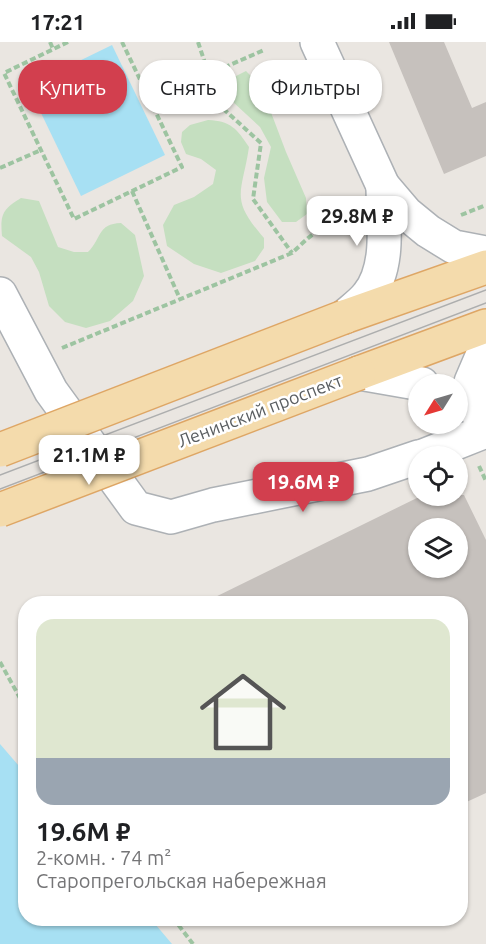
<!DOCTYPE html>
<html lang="ru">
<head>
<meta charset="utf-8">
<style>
  body { margin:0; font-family:Ubuntu,sans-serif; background:#f6f6f6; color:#202124; height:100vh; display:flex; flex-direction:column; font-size:22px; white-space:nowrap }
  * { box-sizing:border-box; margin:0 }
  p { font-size:20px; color:#757577 }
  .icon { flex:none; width:33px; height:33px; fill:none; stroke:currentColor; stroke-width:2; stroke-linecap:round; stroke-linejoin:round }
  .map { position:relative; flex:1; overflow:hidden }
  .panel { position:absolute; left:18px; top:554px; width:450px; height:330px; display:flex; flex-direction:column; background:#fff; border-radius:24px; box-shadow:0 2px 4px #0004 }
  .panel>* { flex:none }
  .guide { position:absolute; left:18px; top:18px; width:450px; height:54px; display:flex; gap:12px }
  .needle { width:39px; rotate:233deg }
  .fabs { position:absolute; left:408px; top:332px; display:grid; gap:12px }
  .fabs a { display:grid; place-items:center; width:60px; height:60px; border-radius:50%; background:#fff; box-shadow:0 2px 4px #0004; font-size:30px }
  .price { position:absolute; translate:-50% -51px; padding:0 14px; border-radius:12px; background:#fff; color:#222; font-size:20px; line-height:39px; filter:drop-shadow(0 2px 3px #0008) }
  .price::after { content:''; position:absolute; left:50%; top:36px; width:18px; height:14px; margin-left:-9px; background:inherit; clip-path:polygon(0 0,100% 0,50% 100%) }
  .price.on { background:#d23f4e; color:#fff }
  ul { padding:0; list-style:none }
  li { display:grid; align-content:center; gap:12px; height:318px; padding:0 18px }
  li+li { border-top:2px solid #e0e0e0 }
  li span { display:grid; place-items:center; height:186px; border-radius:18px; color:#555 }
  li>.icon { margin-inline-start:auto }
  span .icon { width:108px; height:108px; fill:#fffc; stroke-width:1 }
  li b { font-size:26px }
  .pill { padding:0 21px; border-radius:24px; background:#fff; box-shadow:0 2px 4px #0004; font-size:21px; line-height:54px }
  .pill.on { background:#d23f4e; color:#fff }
  .status { display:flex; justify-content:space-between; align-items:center; height:42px; padding:0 30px; background:#fff; direction:ltr }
  .status svg { height:16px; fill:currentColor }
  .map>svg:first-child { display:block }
  .green { fill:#c5dfc0 }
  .water { fill:#a7e0f3 }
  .building { fill:#c6c1bd; fill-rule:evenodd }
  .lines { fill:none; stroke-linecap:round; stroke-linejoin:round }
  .secondary-casing { stroke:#adb1b5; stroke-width:36 }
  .primary-casing { stroke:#dea665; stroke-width:36 }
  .path { stroke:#9dc4a1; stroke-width:4; stroke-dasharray:6 3; stroke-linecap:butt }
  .secondary { stroke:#fff; stroke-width:33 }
  .primary { stroke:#f4dbac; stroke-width:33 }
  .tram { stroke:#adaeae; stroke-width:1.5 }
  .primary-bridge-casing { stroke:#dea665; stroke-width:36; stroke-linecap:butt }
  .primary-bridge { stroke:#f4dbac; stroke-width:33 }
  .labels { text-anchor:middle; stroke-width:5; stroke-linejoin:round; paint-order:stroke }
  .street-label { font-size:18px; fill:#595d60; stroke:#fff }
</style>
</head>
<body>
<div class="status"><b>17:21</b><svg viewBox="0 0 49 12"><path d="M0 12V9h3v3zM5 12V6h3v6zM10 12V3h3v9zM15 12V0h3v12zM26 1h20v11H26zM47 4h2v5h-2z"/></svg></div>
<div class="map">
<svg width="486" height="902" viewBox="0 0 486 902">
  <rect width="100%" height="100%" fill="#eae6e1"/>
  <g class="green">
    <path d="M246,29L261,44L286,110L306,156L307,172L296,180H282L267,160L264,136L271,105L260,85L233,60L231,46L234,35Z"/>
    <path d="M208,78C231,79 237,87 249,105C242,152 229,156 264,196V206L255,219L221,231L194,222L167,204L163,183L174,163L194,155L213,142L216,128L201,117L186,112L181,100L182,90L190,83Z"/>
    <path d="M21,156L39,159L58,205L74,210H88C102,196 97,182 121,181L135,193L144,234L133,259L110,279L86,286L65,280L49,264L39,230L31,215L2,194C0,172 3,167 21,156Z"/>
  </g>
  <g class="water">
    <path d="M112,3L165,113L81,154L28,44Z"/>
    <path d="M0,702L25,731L26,876H150L172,902H0Z"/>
  </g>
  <g class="building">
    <path d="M389,0H444L472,66L486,60V114L444,132Z"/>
    <path d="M423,453H464L486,498V751L460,763V561H203ZM418,486H458V525H418Z"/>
  </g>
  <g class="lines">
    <defs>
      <g id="secondary">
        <path d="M317,0L383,144L406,171L428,189L454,205L486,211"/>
        <path d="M0,252L51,349L136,466L171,475L213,463L368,432L418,415"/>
        <path d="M344,275C352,268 362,261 368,253C391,225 383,177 383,144"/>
        <path d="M486,305L471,340L472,358L486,390"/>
        <path d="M359,331L422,342"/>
        <path d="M423,414L486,389"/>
      </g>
      <g id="primary">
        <path d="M344,275L486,225"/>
        <path d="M359,331L486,284"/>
      </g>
    </defs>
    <use href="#secondary" class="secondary-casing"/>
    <use href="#primary" class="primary-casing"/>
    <g class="path">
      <path d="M50,0L53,7"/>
      <path d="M68,0L4,31L74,177L182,125L122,0"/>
      <path d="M198,0L219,63L261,101L253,157L292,211"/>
      <path d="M150,58L264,8"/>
      <path d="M0,126L41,108"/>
      <path d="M132,149L180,257"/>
      <path d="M461,173L486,163"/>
      <path d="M62,306L292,211C314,191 323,177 355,189"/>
      <path d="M479,424L486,439"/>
      <path d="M0,620L26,667"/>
      <path d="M173,876L193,902"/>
    </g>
    <use href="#secondary" class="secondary"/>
    <use href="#primary" class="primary"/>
    <g class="tram">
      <path d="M0,433L486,248"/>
      <path d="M0,447L486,261"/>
    </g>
    <defs>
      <g id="primary-bridge">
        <path d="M0,408L344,275"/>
        <path d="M0,468L359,331"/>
      </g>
    </defs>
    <use href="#primary-bridge" class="primary-bridge-casing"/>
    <use href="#primary-bridge" class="primary-bridge"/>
  </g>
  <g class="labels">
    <g class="street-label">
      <text transform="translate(260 369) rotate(-21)" y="6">Ленинский проспект</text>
    </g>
  </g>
</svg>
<div class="fabs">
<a><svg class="needle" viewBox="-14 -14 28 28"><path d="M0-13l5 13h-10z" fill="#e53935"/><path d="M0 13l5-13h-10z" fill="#757577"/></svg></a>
<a><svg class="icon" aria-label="locate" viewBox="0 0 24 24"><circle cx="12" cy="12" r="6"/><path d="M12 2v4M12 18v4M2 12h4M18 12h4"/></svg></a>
<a><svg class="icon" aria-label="layers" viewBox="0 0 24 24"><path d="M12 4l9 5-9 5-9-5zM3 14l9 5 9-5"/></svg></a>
</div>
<b class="price" style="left:357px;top:205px">29.8M ₽</b>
<b class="price" style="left:89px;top:444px">21.1M ₽</b>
<b class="price on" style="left:303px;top:471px">19.6M ₽</b>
<div class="guide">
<a class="pill on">Купить</a>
<a class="pill">Снять</a>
<a class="pill">Фильтры</a>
</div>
<section class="panel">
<ul>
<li><span style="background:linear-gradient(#dfe7d0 75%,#9aa5b1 0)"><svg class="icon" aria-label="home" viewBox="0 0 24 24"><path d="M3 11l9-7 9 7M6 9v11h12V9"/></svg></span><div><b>19.6M ₽</b><p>2-комн. · 74 m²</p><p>Старопрегольская набережная</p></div></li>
</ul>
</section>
</div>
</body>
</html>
